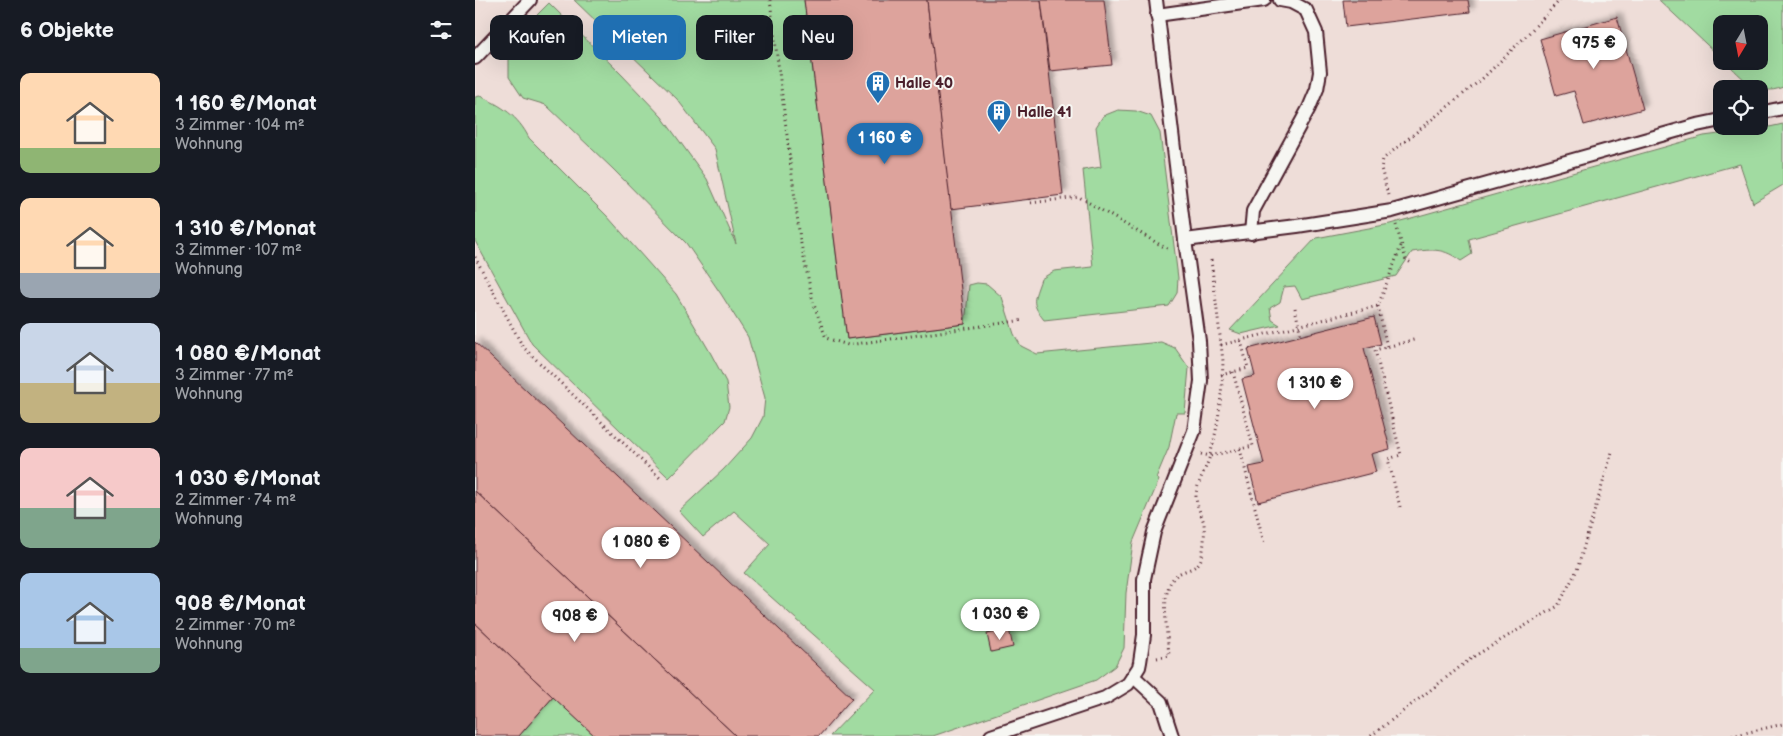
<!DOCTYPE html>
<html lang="de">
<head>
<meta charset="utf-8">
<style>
  body { margin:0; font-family:"Balsamiq Sans",sans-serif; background:#20242c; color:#f1f3f6; height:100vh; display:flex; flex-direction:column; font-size:19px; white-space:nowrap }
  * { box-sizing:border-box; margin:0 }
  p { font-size:16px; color:#9ea1a6 }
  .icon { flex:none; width:28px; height:28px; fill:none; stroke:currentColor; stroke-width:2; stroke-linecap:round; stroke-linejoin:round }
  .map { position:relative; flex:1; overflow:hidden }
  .side { display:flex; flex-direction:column; background:#171b24; width:475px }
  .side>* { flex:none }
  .hud { position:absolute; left:15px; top:15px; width:475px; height:45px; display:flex; gap:10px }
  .needle { width:32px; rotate:190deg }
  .buttons { position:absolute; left:1238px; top:15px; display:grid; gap:10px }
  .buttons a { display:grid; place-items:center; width:55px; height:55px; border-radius:10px; background:#171b24; box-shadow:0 5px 20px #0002; font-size:25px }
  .price { position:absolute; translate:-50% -42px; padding:0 11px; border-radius:18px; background:#fff; color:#222; font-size:16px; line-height:32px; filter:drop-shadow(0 1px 2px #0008) }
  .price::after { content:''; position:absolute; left:50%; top:30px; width:15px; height:11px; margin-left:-8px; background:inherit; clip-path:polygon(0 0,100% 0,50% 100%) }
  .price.current { background:#1f6fb2; color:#fff }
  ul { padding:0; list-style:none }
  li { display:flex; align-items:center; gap:15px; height:125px; padding:0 20px }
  li span { display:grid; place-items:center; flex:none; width:140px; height:100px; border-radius:10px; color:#555 }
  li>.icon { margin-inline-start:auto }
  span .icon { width:60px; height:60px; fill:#fffc; stroke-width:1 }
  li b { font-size:21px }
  h2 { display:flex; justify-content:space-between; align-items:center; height:60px; padding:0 20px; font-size:21px }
  .tag { padding:0 18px; border-radius:10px; background:#171b24; box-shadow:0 5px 20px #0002; font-size:18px; line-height:45px }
  .tag.current { background:#1f6fb2; color:#fff }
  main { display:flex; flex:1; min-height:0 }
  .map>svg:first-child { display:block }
  .built { fill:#eeddd8; fill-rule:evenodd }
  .green { fill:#a1dba1; stroke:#767d66 }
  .building { fill:#dda39c; stroke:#4a1f2b; filter:url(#shadow) }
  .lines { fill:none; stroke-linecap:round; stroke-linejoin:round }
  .lane-casing { stroke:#4a1f2b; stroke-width:16 }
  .path { stroke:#4a1f2b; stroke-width:3; stroke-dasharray:1 4; stroke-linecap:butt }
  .lane { stroke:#f6f6f2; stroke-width:12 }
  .labels { text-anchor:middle; stroke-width:4; stroke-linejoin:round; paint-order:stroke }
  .poi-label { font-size:15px; font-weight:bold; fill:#4a1f2b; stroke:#f6f6f2; text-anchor:start }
</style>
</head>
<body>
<main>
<section class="side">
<h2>6 Objekte<svg class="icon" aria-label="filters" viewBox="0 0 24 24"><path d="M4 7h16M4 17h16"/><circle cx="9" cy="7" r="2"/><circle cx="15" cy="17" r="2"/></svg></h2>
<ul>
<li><span style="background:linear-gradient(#ffd9b3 75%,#8fb573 0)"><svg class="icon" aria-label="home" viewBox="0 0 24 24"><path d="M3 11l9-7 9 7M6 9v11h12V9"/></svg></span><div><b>1 160 €/Monat</b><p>3 Zimmer · 104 m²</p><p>Wohnung</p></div></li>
<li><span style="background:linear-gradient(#ffd9b3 75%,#9aa5b1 0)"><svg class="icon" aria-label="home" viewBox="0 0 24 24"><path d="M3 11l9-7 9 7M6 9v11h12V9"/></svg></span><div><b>1 310 €/Monat</b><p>3 Zimmer · 107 m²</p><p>Wohnung</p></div></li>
<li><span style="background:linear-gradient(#c9d6e8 60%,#c2b280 0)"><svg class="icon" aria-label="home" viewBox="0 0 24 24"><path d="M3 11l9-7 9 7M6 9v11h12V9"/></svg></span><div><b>1 080 €/Monat</b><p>3 Zimmer · 77 m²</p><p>Wohnung</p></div></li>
<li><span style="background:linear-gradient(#f6c9c9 60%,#7fa58c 0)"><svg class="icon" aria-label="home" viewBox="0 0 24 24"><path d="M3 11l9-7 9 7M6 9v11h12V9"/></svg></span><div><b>1 030 €/Monat</b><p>2 Zimmer · 74 m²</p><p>Wohnung</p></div></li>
<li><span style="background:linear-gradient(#a9c7e8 75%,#7fa58c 0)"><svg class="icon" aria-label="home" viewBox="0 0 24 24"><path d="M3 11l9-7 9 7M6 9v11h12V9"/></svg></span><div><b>908 €/Monat</b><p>2 Zimmer · 70 m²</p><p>Wohnung</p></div></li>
</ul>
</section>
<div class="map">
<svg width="1308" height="736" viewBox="0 0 1308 736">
  <defs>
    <filter id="shadow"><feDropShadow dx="4.5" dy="-4.5" stdDeviation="2.5" flood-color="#0004"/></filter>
  </defs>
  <rect width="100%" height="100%" fill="#f6f6f2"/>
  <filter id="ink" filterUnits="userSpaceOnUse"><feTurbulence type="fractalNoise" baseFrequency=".02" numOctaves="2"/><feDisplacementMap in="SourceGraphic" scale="10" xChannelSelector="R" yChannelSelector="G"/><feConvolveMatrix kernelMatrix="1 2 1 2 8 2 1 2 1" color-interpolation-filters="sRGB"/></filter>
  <g filter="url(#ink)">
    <path class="built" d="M0,0H1308V736H0ZM1246,24H1284V61H1246ZM1246,89H1284V126H1246Z"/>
    <g class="green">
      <path d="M99,0H329L372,339L490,324L494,285L502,283L512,284L527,297L539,334L546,346L562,354L686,342L700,348L714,368L710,413H701L694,447L681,478L684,480L658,542L651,593L649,648L640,666L621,680L458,736H355L400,689L269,573L295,544L259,511L228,537L204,511L249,469L277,438L288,417L290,398L273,337L246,294L211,243L138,169L71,105L48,98L34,77V52L47,30L74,3L147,75L187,117L232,179L261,244L240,149L202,99Z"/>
      <path d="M1184,0H1308V87C1282,98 1267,77 1250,61H1284V24H1246V58Z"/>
      <path d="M5,96C27,106 43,116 54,138L132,216L201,294L235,352L251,382L254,407L250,421L194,478L57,344L0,241V97Z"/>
      <path d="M643,110L661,111L676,116L685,133L703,278L702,293L694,306L569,320C555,302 559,300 566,279L579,271L618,267L608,170L626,167L621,127L628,116Z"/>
      <path d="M1308,124V185L1278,203L1265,164L994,239L997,254L986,261C969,248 958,249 937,252L921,276L827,299L820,286L809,287L805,302L795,308L797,320L805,325L766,334L755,330L841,238L915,224L1229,136L1290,128Z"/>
      <path d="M78,697L120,736H44Z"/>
    </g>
    <g class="building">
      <path d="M329,0H452L490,324L372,339Z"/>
      <path d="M452,0H566L588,195L476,209Z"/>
      <path d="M566,0H629L637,65L575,71Z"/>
      <path d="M868,0H993L995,12L871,27Z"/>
      <path d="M1142,17L1168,109L1109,125L1099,91L1081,96L1065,39Z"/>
      <path d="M899,317L906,344L889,348L915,449L896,454L901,472L783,502L774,467L789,464L767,379L780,376L773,349Z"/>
      <path d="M0,342L377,698L344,736H261L0,491Z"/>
      <path d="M0,491L261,736H120L78,697L0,623Z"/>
      <path d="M0,623L78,697L44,736H0Z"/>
      <path d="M534,629L538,647L516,652L512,634Z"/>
    </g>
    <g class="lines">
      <defs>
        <g id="lane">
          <path d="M682,15L789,0"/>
          <path d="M0,58L55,0"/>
          <path d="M1284,113L1308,108"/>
          <path d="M776,233L778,211L834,108L842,89L845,72L841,32L831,10L816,2L805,0"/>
          <path d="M710,240L822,226L917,211L1222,125L1246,120"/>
          <path d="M658,676L686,702L697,736"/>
          <path d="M516,736L630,698L653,684L664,667L665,662L669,635V579L679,532L719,431L726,381L724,341L710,240L681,0"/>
        </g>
      </defs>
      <use href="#lane" class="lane-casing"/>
      <g class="path">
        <path d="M295,0L325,239L338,302L351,338L373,345L549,320"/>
        <path d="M913,195L906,168L908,159L1007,79L1050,37L1085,0"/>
        <path d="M555,199V203L604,197L694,250"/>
        <path d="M921,225L931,260L938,264"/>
        <path d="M0,257L48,347L186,479"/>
        <path d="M903,306L912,347"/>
        <path d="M820,308L826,336"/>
        <path d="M746,345L903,306L926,246"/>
        <path d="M758,372L778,446L765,449"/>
        <path d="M746,375L773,368L766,341"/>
        <path d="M726,454L735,456L765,449L789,543"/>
        <path d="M925,507L913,459L926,455L900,350L942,339"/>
        <path d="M682,658L694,656C693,636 683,588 702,575C710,569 722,570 726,559C729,550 730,533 729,524C727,514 721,507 721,495C722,482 732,468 735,455C744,425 747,392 748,361L736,260"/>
        <path d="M896,736L998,657L1083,606L1102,570L1137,452"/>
        <path d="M1257,736L1308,724"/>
      </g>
      <use href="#lane" class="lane"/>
    </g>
  </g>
  <defs>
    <symbol id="building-pin" viewBox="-11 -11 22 30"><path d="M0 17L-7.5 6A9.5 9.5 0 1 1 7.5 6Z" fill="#1f6fb2" stroke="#f6f6f2"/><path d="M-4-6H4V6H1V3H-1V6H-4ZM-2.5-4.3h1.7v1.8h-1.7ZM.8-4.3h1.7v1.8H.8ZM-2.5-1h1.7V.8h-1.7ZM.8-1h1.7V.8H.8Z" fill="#fff"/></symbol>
  </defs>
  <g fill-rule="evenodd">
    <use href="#building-pin" x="389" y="69" width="28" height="38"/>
    <use href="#building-pin" x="510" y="98" width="28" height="38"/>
  </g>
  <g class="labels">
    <g class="poi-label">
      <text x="420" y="88">Halle 40</text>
      <text x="542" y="117">Halle 41</text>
    </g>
  </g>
</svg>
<div class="buttons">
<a><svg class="needle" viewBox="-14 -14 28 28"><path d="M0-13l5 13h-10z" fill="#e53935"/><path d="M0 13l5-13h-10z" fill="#9ea1a6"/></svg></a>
<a><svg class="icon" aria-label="locate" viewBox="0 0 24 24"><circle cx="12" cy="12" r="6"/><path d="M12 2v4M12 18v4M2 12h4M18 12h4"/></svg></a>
</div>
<b class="price" style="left:1119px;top:70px">975 €</b>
<b class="price current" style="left:410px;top:165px">1 160 €</b>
<b class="price" style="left:840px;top:410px">1 310 €</b>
<b class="price" style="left:166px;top:569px">1 080 €</b>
<b class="price" style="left:525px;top:641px">1 030 €</b>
<b class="price" style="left:100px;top:643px">908 €</b>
<div class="hud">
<a class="tag">Kaufen</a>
<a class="tag current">Mieten</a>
<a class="tag">Filter</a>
<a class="tag">Neu</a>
</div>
</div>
</main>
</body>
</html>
